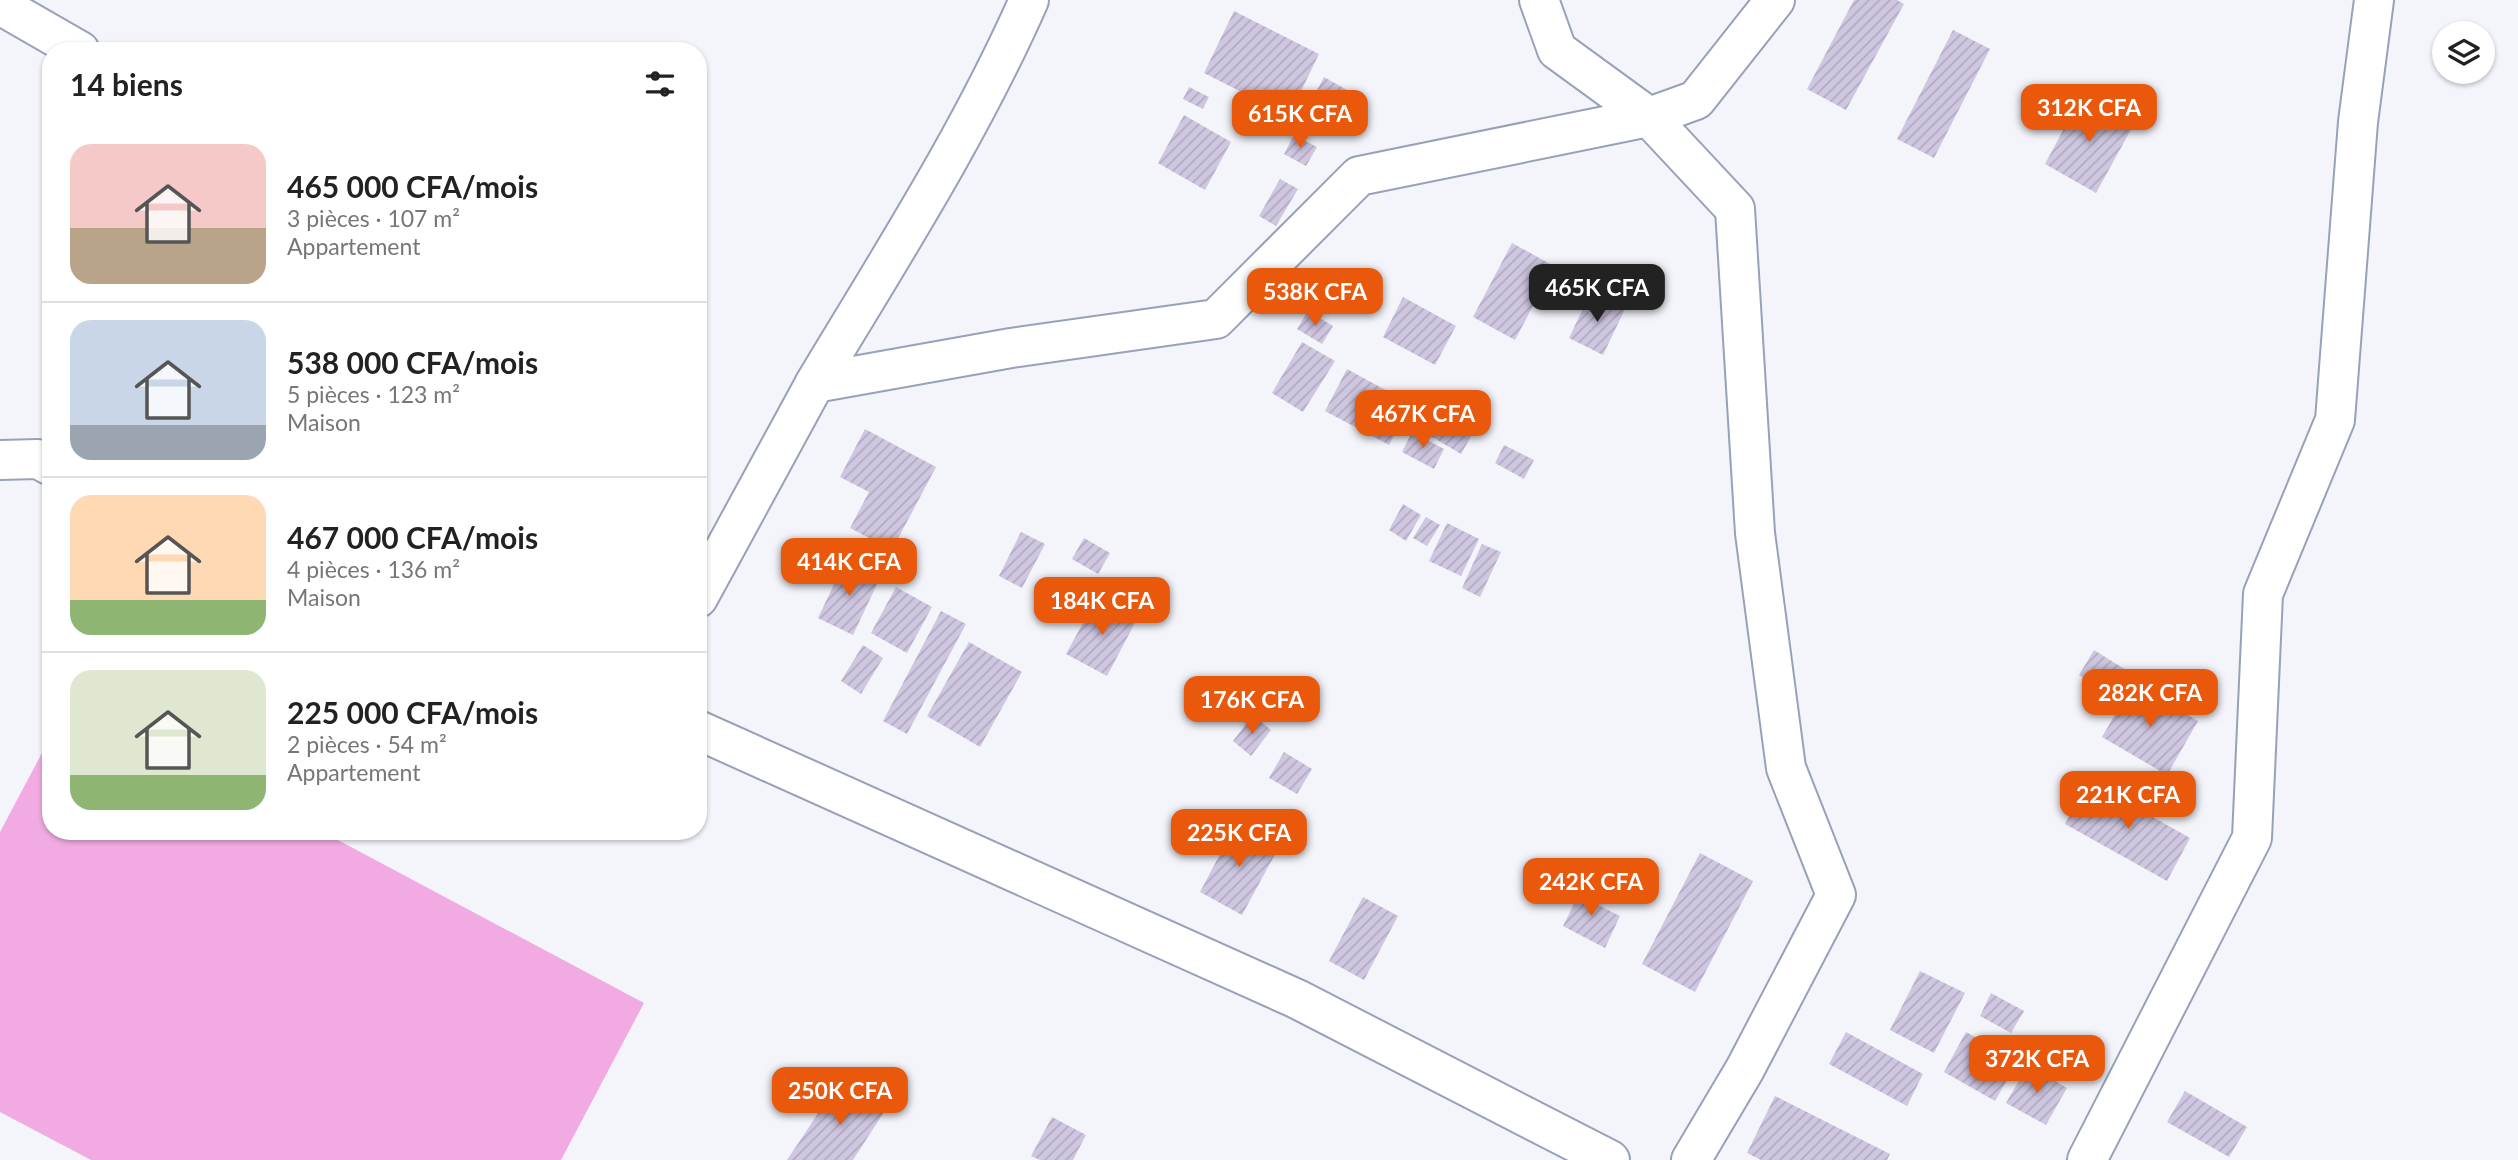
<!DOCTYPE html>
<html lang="fr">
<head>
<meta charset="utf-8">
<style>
  body { margin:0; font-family:Lato,sans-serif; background:#f2f2f2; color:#222; height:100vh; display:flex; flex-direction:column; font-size:26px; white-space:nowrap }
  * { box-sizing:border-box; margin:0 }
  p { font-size:23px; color:#767676 }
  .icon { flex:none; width:38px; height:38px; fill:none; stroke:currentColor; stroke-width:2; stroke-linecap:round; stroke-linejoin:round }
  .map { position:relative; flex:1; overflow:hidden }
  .side { position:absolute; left:42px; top:42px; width:665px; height:798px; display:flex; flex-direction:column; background:#fff; border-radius:28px; box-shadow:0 2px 5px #0004 }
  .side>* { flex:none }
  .buttons { position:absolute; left:2432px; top:21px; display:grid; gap:14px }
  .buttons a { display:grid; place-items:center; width:63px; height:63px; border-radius:50%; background:#fff; box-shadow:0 2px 5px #0004; font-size:35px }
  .price { position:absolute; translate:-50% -60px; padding:0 16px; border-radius:14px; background:#ea580c; color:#fff; font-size:23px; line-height:46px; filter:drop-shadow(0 2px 4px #0008) }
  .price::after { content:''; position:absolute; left:50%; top:42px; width:21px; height:16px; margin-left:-10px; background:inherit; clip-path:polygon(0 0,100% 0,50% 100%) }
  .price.on { background:#222; color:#fff }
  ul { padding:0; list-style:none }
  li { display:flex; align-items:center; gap:21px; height:175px; padding:0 28px }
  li+li { border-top:2px solid #e0e0e0 }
  li span { display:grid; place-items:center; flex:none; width:196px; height:140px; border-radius:21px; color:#555 }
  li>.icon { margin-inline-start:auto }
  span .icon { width:84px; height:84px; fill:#fffc; stroke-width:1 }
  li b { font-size:30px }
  h2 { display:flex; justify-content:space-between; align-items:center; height:84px; padding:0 28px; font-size:30px }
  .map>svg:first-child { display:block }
  .grass { fill:#f1abe2 }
  .building { fill:url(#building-hatch) }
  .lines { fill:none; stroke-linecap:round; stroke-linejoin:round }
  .minor-casing { stroke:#97a1b9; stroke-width:42 }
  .minor { stroke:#fff; stroke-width:38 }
</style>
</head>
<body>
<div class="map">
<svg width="2518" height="1160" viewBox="0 0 2518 1160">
  <defs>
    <pattern id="building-hatch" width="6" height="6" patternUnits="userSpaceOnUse" patternTransform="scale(1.75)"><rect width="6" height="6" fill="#cfc6e0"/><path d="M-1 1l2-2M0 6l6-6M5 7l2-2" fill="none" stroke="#b1aac0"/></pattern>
  </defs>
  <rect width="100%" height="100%" fill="#f3f5fb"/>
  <path class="grass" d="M51,736V831H321L644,1003L561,1160H91L0,1112V832Z"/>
  <g class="building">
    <path d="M1854,0H1897L1904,4L1846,110L1807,89Z"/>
    <path d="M1234,11L1319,54L1289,116L1204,73Z"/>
    <path d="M1953,30L1990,49L1934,158L1897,139Z"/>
    <path d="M1324,77L1347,90L1325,132L1302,119Z"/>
    <path d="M1189,87L1209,97L1203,109L1183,99Z"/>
    <path d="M2082,95L2134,124L2096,193L2045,164Z"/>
    <path d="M1184,115L1231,142L1205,190L1158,163Z"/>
    <path d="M1294,135L1317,147L1306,166L1284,154Z"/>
    <path d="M1280,179L1298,189L1276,226L1259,216Z"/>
    <path d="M1512,243L1554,266L1515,340L1473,317Z"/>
    <path d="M1329,278L1349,291L1342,302L1322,289Z"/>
    <path d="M1591,292L1625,309L1603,355L1569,338Z"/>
    <path d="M1403,297L1456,326L1435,365L1383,337Z"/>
    <path d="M1308,311L1333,326L1322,344L1297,329Z"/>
    <path d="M1302,342L1335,361L1303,412L1272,393Z"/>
    <path d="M1347,369L1411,404L1389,445L1325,411Z"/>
    <path d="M1429,408L1473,433L1461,454L1417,428Z"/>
    <path d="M865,429L936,467L892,550L850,528L869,492L840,477Z"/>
    <path d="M1412,432L1444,449L1434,469L1402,452Z"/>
    <path d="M1504,445L1534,460L1524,479L1495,463Z"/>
    <path d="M1403,504L1421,515L1406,541L1389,530Z"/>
    <path d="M1426,517L1440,525L1427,546L1413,538Z"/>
    <path d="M1447,523L1479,539L1461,576L1429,561Z"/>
    <path d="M1021,532L1045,544L1022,588L999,576Z"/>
    <path d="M1084,538L1110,553L1098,574L1072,559Z"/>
    <path d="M1482,544L1501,552L1480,597L1462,588Z"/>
    <path d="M845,561L880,578L853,635L818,618Z"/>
    <path d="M896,587L932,607L907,653L871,633Z"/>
    <path d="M1097,597L1137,619L1107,676L1066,654Z"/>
    <path d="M941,611L966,624L907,734L883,721Z"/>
    <path d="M969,642L1022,672L980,747L927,716Z"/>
    <path d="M863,645L883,658L861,694L841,681Z"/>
    <path d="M2094,650L2126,670L2111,695L2079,675Z"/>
    <path d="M2133,683L2198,721L2167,775L2102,737Z"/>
    <path d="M1253,715L1271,730L1251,756L1233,741Z"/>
    <path d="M1284,752L1312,769L1297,794L1269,778Z"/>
    <path d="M2089,781L2190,838L2167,881L2065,824Z"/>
    <path d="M1236,824L1279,847L1242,915L1200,892Z"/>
    <path d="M1700,853L1753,881L1695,992L1642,964Z"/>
    <path d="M1583,886L1600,894L1596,904L1620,916L1605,948L1563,926Z"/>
    <path d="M1363,897L1398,916L1364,980L1329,961Z"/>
    <path d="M1920,971L1965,993L1934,1053L1890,1030Z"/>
    <path d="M1991,993L2024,1011L2011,1033L1980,1016Z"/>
    <path d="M1846,1032L1923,1074L1907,1106L1829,1064Z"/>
    <path d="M1966,1032L2018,1061L1995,1101L1944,1072Z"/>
    <path d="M2072,1035L2104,1054L2092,1073L2061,1055Z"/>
    <path d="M2028,1065L2067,1088L2046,1125L2006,1103Z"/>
    <path d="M841,1079L886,1109L853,1160H787Z"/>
    <path d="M2185,1091L2247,1127L2229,1157L2167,1122Z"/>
    <path d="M1775,1096L1890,1154L1887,1160H1761L1747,1153Z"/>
    <path d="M1052,1117L1086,1135L1073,1160H1040L1031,1156Z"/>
  </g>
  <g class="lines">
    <defs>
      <g id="minor">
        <path d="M1539,0L1557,50L1649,117L1735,209L1755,533L1786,768L1836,895L1745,1069L1691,1160"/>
        <path d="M0,5L80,51"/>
        <path d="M815,383C890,258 970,134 1029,0"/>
        <path d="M0,460L38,459L51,466"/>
        <path d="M698,598L815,383L1011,348L1216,319L1359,176L1649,117L1696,100L1775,0"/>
        <path d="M698,730L1297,999L1610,1160"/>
        <path d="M2087,1160L2252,838L2263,594L2335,420L2358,122L2374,0"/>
      </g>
    </defs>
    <use href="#minor" class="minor-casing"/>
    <use href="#minor" class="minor"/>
  </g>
</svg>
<div class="buttons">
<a><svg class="icon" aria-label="layers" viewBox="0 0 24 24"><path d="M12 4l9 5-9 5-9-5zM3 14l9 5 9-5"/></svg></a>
</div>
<b class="price" style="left:2089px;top:144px">312K CFA</b>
<b class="price" style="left:1300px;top:150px">615K CFA</b>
<b class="price on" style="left:1597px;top:324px">465K CFA</b>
<b class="price" style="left:1315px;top:328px">538K CFA</b>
<b class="price" style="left:1423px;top:450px">467K CFA</b>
<b class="price" style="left:849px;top:598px">414K CFA</b>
<b class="price" style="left:1102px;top:637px">184K CFA</b>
<b class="price" style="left:2150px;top:729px">282K CFA</b>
<b class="price" style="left:1252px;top:736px">176K CFA</b>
<b class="price" style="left:2128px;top:831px">221K CFA</b>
<b class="price" style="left:1239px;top:869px">225K CFA</b>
<b class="price" style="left:1591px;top:918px">242K CFA</b>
<b class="price" style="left:2037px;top:1095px">372K CFA</b>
<b class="price" style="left:840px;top:1127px">250K CFA</b>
<section class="side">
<h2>14 biens<svg class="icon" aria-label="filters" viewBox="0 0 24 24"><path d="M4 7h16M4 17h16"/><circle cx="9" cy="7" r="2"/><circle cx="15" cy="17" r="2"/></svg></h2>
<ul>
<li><span style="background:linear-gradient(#f6c9c9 60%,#b9a48a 0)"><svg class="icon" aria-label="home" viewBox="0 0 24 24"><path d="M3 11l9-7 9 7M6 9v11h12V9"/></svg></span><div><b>465 000 CFA/mois</b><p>3 pièces · 107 m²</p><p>Appartement</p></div></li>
<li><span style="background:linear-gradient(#c9d6e8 75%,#9aa5b1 0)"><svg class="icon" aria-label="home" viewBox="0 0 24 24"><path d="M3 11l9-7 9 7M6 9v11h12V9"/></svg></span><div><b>538 000 CFA/mois</b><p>5 pièces · 123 m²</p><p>Maison</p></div></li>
<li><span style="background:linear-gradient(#ffd9b3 75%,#8fb573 0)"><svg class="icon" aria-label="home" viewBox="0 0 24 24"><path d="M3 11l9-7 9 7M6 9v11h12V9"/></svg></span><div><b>467 000 CFA/mois</b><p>4 pièces · 136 m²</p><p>Maison</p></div></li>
<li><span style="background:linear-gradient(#dfe7d0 75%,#8fb573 0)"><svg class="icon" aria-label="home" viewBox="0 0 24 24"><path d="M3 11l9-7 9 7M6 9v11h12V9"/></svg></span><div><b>225 000 CFA/mois</b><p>2 pièces · 54 m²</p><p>Appartement</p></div></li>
</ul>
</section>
</div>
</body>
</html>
